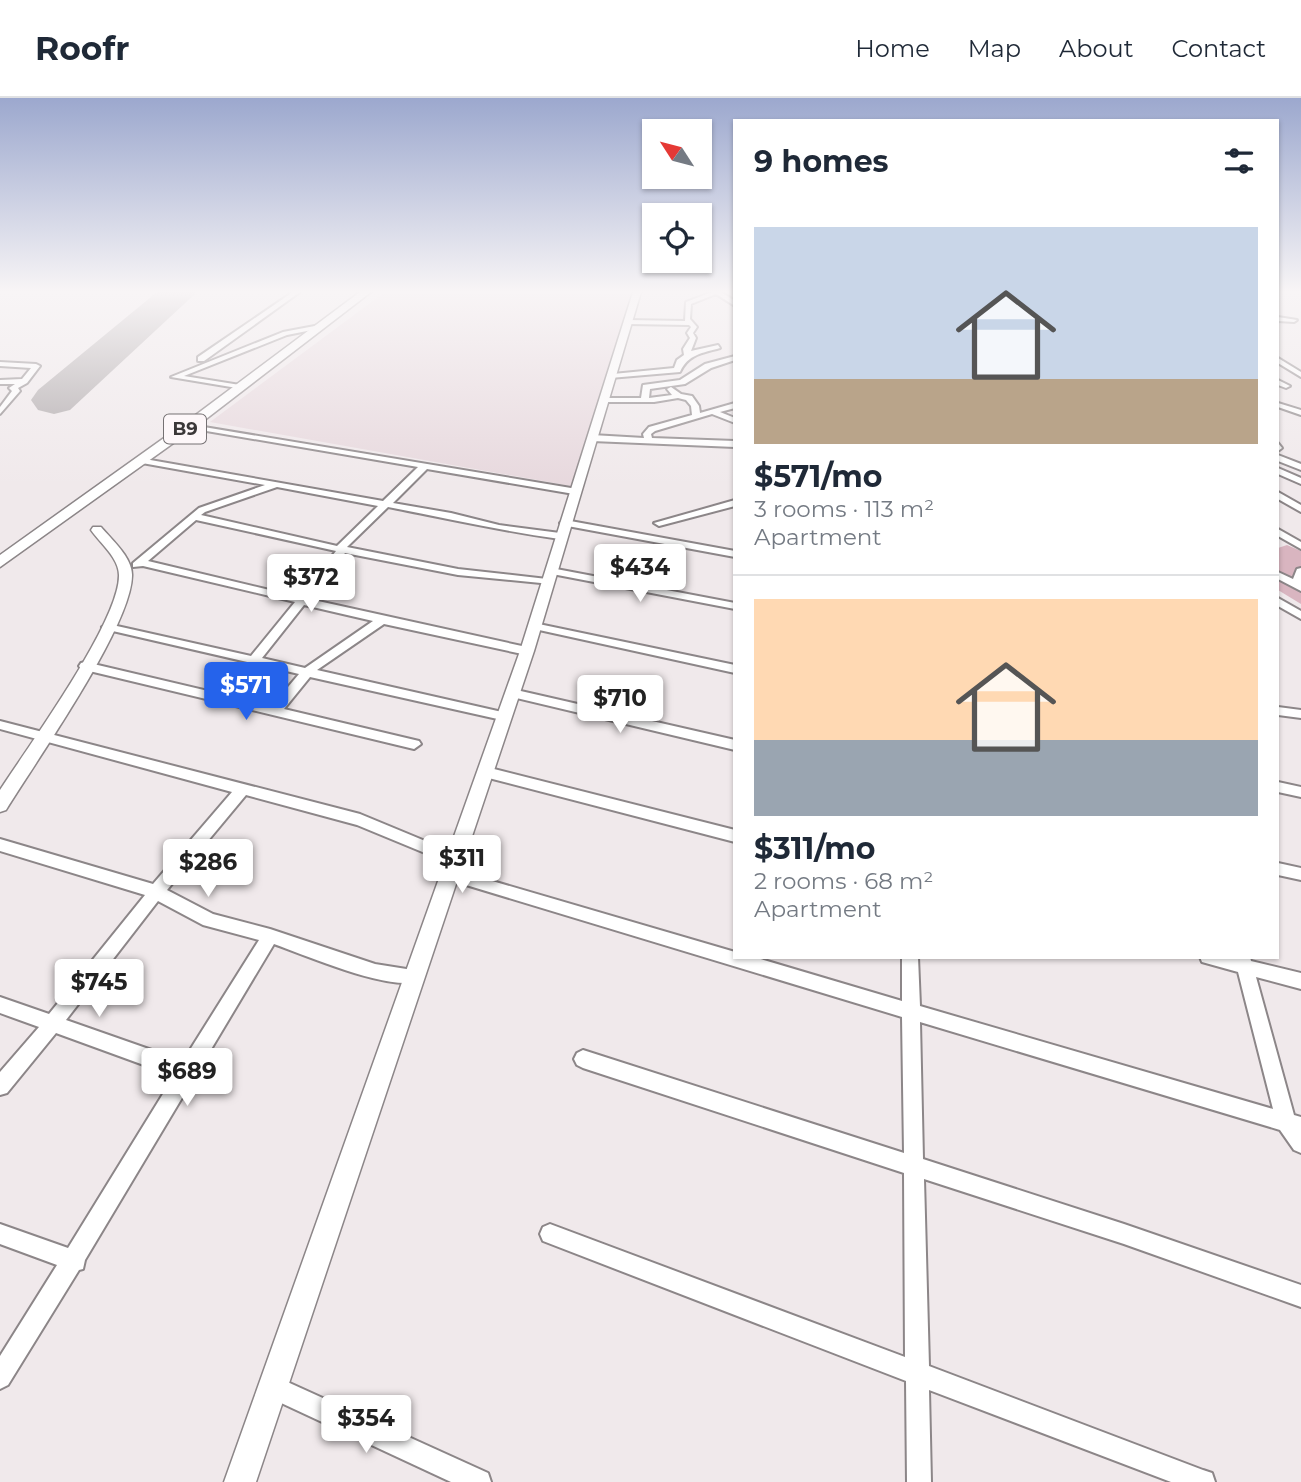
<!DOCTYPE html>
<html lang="en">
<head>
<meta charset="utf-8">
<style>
  body { margin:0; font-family:Montserrat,sans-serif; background:#f6f6f7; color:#1f2937; height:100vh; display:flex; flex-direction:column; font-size:26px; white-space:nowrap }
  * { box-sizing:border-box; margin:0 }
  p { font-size:23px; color:#747a83 }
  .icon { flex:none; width:38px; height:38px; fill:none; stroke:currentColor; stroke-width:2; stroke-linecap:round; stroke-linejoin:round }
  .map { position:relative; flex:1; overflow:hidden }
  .sheet { position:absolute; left:733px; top:21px; width:546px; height:840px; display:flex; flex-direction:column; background:#fff; border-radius:0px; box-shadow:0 2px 5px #0004 }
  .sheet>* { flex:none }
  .needle { width:46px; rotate:306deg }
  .controls { position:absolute; left:642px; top:21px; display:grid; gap:14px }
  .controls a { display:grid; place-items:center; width:70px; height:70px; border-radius:0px; background:#fff; box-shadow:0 2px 5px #0004; font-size:35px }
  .price { position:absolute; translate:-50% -60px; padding:0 16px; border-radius:7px; background:#fff; color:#222; font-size:23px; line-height:46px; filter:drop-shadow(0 2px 4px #0008) }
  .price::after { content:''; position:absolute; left:50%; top:42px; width:21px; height:16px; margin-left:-10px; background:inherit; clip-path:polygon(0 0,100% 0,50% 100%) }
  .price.on { background:#2563eb; color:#fff }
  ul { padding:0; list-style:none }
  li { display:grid; align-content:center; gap:14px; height:371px; padding:0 21px }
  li+li { border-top:2px solid #e0e1e3 }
  li span { display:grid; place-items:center; height:217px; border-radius:0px; color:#555 }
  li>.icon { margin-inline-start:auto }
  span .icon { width:126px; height:126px; fill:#fffc; stroke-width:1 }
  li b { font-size:30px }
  h2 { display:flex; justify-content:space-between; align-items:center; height:84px; padding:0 21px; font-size:30px }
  header { display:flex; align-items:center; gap:42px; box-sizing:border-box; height:98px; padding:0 35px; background:#fff; border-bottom:2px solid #e0e1e3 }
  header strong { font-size:33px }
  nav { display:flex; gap:38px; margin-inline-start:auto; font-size:24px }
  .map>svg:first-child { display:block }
  .built { fill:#e7d8dd }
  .green { fill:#d9b5c0 }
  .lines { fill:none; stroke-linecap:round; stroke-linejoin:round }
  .runway { fill:#aea8aa; fill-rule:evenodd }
  .minor-casing { stroke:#8c8688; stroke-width:4 }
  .major-casing { stroke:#8c8688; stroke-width:3 }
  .highway-casing { stroke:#8c8688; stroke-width:3 }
  .minor { fill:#fff; fill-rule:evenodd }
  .major { fill:#fff; fill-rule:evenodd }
  .highway { fill:#fff; fill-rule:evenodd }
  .labels { text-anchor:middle; stroke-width:6; stroke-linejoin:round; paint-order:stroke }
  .shield { fill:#fdf7f9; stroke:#757173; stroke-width:2 }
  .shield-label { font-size:18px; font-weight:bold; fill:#3b3839 }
</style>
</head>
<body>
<header>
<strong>Roofr</strong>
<nav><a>Home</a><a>Map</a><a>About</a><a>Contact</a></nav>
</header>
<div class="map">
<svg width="1301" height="1384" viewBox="0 0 1301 1384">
  <rect width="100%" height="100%" fill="#f0e9eb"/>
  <path class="built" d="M385,194H632L571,388L210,324Z"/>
  <path class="green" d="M1287,447L1301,453V506L1278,492V450Z"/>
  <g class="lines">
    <path class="runway" d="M157,194H197L70,312L54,316L38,312L31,302L38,292Z"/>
    <defs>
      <g id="minor">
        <path d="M293,194H300L204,263H198V259Z"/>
        <path d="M712,194H721L735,203V208L716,196L691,206L690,221L697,229L693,235L696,240L691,253L718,247L720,250C703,255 688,256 680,274L610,280V276H613L674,270L677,262L684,257L683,251L690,240L687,235L691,229L689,227L628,226L625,224L628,222L685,223L686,204Z"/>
        <path d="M1278,219L1297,222L1294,224L1278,223Z"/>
        <path d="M320,227L322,230L287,237L184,278L240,287L244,289L243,291L171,279L283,234Z"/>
        <path d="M735,258V262L711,270L685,286L650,291L649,300L672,297L667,291L671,289L681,296L692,298L699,308L700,315L735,305V310L720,314L735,320V325L712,316L655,333L651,336L652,340L735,343V349L592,343L588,340L592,337L644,340L643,336L649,329L692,317L691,308L686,302L678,300L654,304H605L601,302L605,300H641L643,287L680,282L705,266Z"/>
        <path d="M1278,260L1301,274V279L1278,265Z"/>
        <path d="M0,264L36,266L40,268L27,285L18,290L20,293L0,316V309L12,293L9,290L15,286H0V282L22,281L31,270L0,268Z"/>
        <path d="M1278,282L1290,288L1286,290L1278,287Z"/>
        <path d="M1278,305L1301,312V317L1278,309Z"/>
        <path d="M186,326L577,391L579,393L574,396L427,371L393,405L451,415L499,427L560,435L565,438L560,441C502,433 445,420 388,409L347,449L458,471L547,481L551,482V486L458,477L345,455L309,501L531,550L533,553L527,557L384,526L317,572L502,614L508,618L507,621L502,622L310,579L284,611L419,643L421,646L414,651L81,571L79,568L81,565L85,564L272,608L299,576L104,531L102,529L108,526L251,558L295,504L143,468L133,469V465L199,410L265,387L142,365L138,362L139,360L383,403L418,369L189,330L185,328ZM277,389L378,408L337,448L201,417L205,414ZM196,422L336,453L299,499L148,463ZM304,507L373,523L305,570L262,560Z"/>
        <path d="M1278,345L1282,350L1278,353Z"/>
        <path d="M1278,357L1301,366V372L1278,363Z"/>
        <path d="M1278,370L1301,380V386L1278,376Z"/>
        <path d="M1278,394L1301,407V414L1278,401Z"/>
        <path d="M735,402V408L659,428L654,425Z"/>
        <path d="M565,422L735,453V459L562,427L560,425Z"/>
        <path d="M1278,431L1301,444V451L1278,438Z"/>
        <path d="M551,470L735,505V511L547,475V471Z"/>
        <path d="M1301,470V493L1278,481V474L1293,481L1297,471Z"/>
        <path d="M1278,500L1301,513V521L1278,508Z"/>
        <path d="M534,525L735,567V575L530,530V526Z"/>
        <path d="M512,591L735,642V652L508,598L506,595Z"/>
        <path d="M1278,609L1301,612V620L1278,617Z"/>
        <path d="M0,623L360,716L459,757L462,761L459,765L454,767L357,727L246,697L167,792L213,816L270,831L375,866L419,873L421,878L419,883C390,894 305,857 274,846L85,1162L83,1171L79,1172L8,1287L0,1291V1258L57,1167L0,1146V1126L68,1150L174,978L56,935L7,995L0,997V974L39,929L0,915V899L49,916L145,797L0,753V741L153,786L232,694L0,631ZM158,803L203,827L259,842L183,963L66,922Z"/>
        <path d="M486,669L735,732V744L481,678L479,674L481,670Z"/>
        <path d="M1278,684L1301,689V699L1278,694Z"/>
        <path d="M1278,765L1301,770V782L1278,777Z"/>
        <path d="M448,770L735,854V859H754L902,903V859H918L920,908L1273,1011L1238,874L1202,864L1200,859H1250L1251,863L1301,875V891L1256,879L1294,1017L1301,1019V1055L1294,1052L1280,1032L920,924L923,1061L1124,1126L1301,1187V1209L1124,1146L924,1081L929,1268L1203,1372L1212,1375L1215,1384H1171L929,1292L931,1384H907L906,1283L543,1143L540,1136L543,1129L550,1126L905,1259L904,1075L583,970L577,967L574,961L577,955L583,952L904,1055L902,919L443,780L440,776L443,772Z"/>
        <path d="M272,1277L488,1375L491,1384H451L264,1297L260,1289L264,1281Z"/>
      </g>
      <g id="major">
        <path d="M633,194H641L534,553L256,1384H224L520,553Z"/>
        <path d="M93,429H101C112,442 133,460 132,478C131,529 36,663 6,712L0,714V692C28,649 120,523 119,477C119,460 100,445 91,432Z"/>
      </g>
      <path id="highway" d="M360,194H371L193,331L0,469V457L185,325Z"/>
    </defs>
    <use href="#minor" class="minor-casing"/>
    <use href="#major" class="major-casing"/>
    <use href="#highway" class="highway-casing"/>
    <use href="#minor" class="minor"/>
    <use href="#major" class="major"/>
    <use href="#highway" class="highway"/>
  </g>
  <linearGradient id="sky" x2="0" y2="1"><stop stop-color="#9ca8ce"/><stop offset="0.5" stop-color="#f8f5f6"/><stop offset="1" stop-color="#f8f5f6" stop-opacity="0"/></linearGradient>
  <rect width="1301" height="388" fill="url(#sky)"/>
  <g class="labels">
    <rect class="shield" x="164" y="316.5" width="42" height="29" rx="5"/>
    <g class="shield-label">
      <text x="185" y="337">B9</text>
    </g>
  </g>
</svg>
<div class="controls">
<a><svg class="needle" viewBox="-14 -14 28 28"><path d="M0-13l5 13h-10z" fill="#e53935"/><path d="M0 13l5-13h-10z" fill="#747a83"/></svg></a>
<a><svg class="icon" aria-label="locate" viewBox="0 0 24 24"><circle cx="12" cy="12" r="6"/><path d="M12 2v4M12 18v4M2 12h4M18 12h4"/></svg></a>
</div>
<b class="price" style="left:640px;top:506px">$434</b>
<b class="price" style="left:311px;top:516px">$372</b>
<b class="price on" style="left:246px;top:624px">$571</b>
<b class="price" style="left:620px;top:637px">$710</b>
<b class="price" style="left:462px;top:797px">$311</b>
<b class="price" style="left:208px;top:801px">$286</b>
<b class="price" style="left:99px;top:921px">$745</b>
<b class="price" style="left:187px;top:1010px">$689</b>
<b class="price" style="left:366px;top:1357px">$354</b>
<section class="sheet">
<h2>9 homes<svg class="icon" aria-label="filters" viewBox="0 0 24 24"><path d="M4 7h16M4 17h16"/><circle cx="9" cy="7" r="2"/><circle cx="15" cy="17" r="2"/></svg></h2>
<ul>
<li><span style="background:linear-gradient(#c9d6e8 70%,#b9a48a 0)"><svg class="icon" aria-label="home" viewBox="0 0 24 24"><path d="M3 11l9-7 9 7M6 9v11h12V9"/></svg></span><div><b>$571/mo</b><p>3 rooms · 113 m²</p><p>Apartment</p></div></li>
<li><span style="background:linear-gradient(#ffd9b3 65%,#9aa5b1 0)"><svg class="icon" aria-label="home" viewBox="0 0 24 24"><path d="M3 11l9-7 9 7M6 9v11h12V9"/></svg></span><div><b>$311/mo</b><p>2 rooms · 68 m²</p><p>Apartment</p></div></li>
</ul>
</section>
</div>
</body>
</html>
